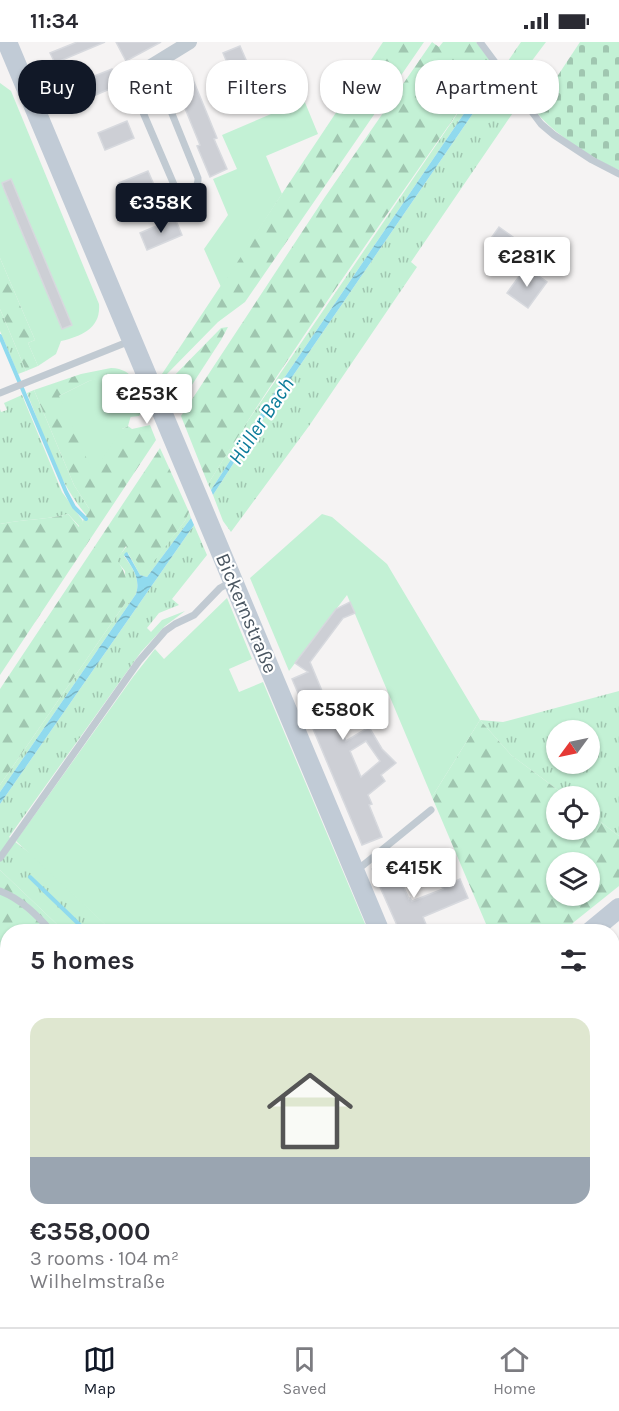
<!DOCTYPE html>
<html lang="en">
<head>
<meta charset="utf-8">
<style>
  body { margin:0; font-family:Karla,sans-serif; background:#f2f2f3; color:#2b2b33; height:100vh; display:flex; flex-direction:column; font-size:22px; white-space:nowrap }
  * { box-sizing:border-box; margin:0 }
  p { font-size:20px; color:#7c7c81 }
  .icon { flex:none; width:33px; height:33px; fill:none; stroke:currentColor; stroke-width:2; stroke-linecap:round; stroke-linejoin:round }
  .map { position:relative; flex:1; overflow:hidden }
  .panel { position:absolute; left:0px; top:882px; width:620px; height:404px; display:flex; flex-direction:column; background:#fff; border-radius:24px 24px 0 0; box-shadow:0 2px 4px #0004 }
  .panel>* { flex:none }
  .banner { position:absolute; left:18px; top:18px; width:584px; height:54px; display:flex; gap:12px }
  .needle { width:39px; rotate:237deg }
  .fabs { position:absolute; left:546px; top:678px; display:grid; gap:12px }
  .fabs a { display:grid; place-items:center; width:54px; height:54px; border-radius:50%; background:#fff; box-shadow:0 2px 4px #0004; font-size:30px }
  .price { position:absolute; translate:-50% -51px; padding:0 14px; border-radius:6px; background:#fff; color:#222; font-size:20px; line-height:39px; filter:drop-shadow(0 2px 3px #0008) }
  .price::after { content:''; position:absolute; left:50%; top:36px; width:18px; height:14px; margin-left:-9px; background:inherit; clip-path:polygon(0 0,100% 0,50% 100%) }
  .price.active { background:#111827; color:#fff }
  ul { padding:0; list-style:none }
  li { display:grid; align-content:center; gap:12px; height:318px; padding:0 30px }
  li span { display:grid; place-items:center; height:186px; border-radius:18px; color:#555 }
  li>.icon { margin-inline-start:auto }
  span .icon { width:108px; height:108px; fill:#fffc; stroke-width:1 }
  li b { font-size:26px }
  h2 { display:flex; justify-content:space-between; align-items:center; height:72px; padding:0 30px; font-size:26px }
  .pill { padding:0 21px; border-radius:24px; background:#fff; box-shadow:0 2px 4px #0004; font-size:21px; line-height:54px }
  .pill.active { background:#111827; color:#fff }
  .status { display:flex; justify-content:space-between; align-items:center; height:42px; padding:0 30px; background:#fff; direction:ltr }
  .status svg { height:16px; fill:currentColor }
  .menu { display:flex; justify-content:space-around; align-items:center; height:84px; border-top:2px solid #e1e1e2; background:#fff; font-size:16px; color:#7c7c81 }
  .menu a { display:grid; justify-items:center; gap:3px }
  .menu .active { color:#111827 }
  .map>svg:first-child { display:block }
  .grass { fill:url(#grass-tufts); fill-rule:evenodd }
  .forest { fill:url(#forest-firs); fill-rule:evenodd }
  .cemetery { fill:url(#cemetery-stones) }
  .green { fill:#c3f1d5 }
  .water { fill:url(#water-waves) }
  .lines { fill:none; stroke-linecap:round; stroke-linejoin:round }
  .stream { stroke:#90daee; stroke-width:4 }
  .building { fill:#cdcfd5; stroke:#d7d9de; stroke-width:1.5; fill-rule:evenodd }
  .lane { stroke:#c1cad2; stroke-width:7 }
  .street { stroke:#c1cad2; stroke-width:14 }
  .secondary { stroke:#c1cbd6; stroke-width:20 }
  .labels { text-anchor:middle; stroke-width:4.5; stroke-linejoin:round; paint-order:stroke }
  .street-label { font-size:20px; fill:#4a5661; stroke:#fff }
  .water-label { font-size:21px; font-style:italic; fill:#0c7c9b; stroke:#fff }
</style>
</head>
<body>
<div class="status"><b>11:34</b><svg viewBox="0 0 49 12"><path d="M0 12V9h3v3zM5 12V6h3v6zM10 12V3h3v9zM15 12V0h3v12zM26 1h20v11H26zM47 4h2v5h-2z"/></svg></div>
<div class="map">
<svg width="619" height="1285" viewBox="0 0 619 1285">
  <defs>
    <pattern id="grass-tufts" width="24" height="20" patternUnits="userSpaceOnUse" patternTransform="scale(1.5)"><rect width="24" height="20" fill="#c3f1d5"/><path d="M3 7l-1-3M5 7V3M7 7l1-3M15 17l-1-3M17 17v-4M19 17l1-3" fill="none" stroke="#a0c6b0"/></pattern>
    <pattern id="forest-firs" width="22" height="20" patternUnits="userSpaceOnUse" patternTransform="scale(1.5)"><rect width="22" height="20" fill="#c3f1d5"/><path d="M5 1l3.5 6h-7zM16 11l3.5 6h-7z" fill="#a0c6b0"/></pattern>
    <pattern id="cemetery-stones" width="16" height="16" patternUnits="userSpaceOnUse" patternTransform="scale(1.5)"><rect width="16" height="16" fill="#c3f1d5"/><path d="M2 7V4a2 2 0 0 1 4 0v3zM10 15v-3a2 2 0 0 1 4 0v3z" fill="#a0c6b0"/></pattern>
    <pattern id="water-waves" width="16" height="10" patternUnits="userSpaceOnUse" patternTransform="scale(1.5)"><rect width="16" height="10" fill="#90daee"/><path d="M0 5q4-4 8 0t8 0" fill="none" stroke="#78b4c4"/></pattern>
  </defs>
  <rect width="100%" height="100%" fill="#f5f3f3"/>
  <g class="grass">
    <path d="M521,0H546L516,40L504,25Z"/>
    <path d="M492,21L495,26L280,342L211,448L208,442L239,392Z"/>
    <path d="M500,32L521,59L411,220L417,225L309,384L231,490L223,479L213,453L244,405Z"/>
    <path d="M0,267L26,329L18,332L0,289Z"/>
    <path d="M34,348L74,443L90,468L87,474C57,439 44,393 27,351Z"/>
    <path d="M22,353L62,450L83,479L80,485L68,472C46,478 23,477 0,482V367L1,370L7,368L4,361Z"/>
    <path d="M189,470L191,476L147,535L140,533L128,511L124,514C132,525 141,537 136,552L0,750V743L126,560L125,529L116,518L127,504L145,530L185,479Z"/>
    <path d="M194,483L207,513L172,557L179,563L159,571L147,586L151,590L162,578L185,569L165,584L141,610L9,795L36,816L112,889H64L0,828V762Z"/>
    <path d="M619,649V794L590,772V754H566L511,713L480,678L503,680ZM556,688H590V722H556Z"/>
  </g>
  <g class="forest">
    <path d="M383,0H424L245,260L218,280L164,335L162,332Z"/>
    <path d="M432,0L439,5L443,0H476L492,21C396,160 297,298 208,442L181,374L325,155Z"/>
    <path d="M0,216L35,298L28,301L38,324L26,329L0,267Z"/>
    <path d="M228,285L221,298L177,366L166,342L221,286Z"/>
    <path d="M111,326C135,327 137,344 145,363L144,367L139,374L130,375L136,356L114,334L89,339L59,354L122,387L128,384L132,387L150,383L156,398L0,633V482C23,477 46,478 68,472L79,485L90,468L74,443L34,348L81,332Z"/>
    <path d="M160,406L189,470L185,479L145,531L126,504L117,518C126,531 130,544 126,560L0,743V647Z"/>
    <path d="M480,678L511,713L566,754H556V788H590V772L619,794V844L574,880L565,889H489L432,755ZM556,820H590V854H556Z"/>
    <path d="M0,828L64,889L8,890V1025L0,1034Z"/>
  </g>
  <path class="cemetery" d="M580,0H619V128C596,119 549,89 535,68Z"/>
  <g class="green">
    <path d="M0,41L11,49L99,262C101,286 82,294 61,299L56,312L38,324L28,301L35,298L0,216Z"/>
    <path d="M304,58L318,92L266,114L282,152L221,245L204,207L228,173L213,137L237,127L222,93Z"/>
    <path d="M104,334C125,333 126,339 136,356L128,384L122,387L93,431L59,354L89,339Z"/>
    <path d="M322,472L332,475L387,522L480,678L432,755L347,553L289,629L250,536Z"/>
    <path d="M227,556L252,617L229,627L239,650L263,640L368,889H112L16,799L133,635L155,607L164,617Z"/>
    <path d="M7,1025L8,1278H182L177,1285H0V1034Z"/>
  </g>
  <g class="water">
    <path d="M495,26L500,32L244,405L213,453L211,448L280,342Z"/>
    <path d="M191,476L194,483L0,762V750L136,552C141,537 132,525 124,513L125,511L127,510L140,533L147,535Z"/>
  </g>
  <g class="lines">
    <g class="stream">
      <path d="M0,294L66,450L74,465L86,477"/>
      <path d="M30,835L87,890"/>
    </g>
  </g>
  <g class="building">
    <path d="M77,0H105L55,21L50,11Z"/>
    <path d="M116,0H161L126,19Z"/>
    <path d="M240,4L266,64L248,71L223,11Z"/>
    <path d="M112,27L119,43L84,58L77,41Z"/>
    <path d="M192,35L217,96L214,97L227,127L210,135L197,104L200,103L175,42Z"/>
    <path d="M127,79L134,96L105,108L98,91Z"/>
    <path d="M148,129L155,145L126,158L119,141Z"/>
    <path d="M11,137L72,283L62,287L4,147L2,141Z"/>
    <path d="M175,176L182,193L147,208L140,191Z"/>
    <path d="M499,185L535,211L526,225L489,199Z"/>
    <path d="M526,225L547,240L528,266L507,251Z"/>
    <path d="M350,560L355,571L343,576L310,620L327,661L329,659L346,699L369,685L382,707L396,721L381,733L385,739L368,753L372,762L369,763L382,795L362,803L292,637L308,630L295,621L336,567ZM366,699L380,719L361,735L350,709Z"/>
    <path d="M392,818L409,857L410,856L412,859L443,847L442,845L460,837L468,856L423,875L429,890H400L372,827Z"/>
  </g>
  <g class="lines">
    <g class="lane">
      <path d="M480,0L541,82L554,93L592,118L619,132"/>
      <path d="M146,35L157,42L164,52L198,136C199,149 183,154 175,145L139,61L137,49Z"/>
      <path d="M0,351L130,299"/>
      <path d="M0,816L139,619L165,589L175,582L194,573L220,546L231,540"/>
      <path d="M356,829L431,768"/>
      <path d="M0,849C21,857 37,873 52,890"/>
    </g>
    <g class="street">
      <path d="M146,35L151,24L190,0"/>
      <path d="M423,1278L425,1285"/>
      <path d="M351,1285L357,1278"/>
    </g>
    <g class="secondary">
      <path d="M7,0L380,890"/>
      <path d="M590,890L619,866"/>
      <path d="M612,1219L619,1227"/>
      <path d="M205,1285L211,1278"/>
    </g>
  </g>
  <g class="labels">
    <g class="street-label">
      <text transform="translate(247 571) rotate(67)" y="7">Bickernstraße</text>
    </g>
    <g class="water-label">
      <text transform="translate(261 379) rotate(-56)" y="7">Hüller Bach</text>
    </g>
  </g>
</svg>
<div class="fabs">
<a><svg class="needle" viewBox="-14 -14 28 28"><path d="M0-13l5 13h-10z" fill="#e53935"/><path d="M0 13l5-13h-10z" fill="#7c7c81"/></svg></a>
<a><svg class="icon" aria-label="locate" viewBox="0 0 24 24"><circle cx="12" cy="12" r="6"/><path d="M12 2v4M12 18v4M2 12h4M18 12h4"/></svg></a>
<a><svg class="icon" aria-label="layers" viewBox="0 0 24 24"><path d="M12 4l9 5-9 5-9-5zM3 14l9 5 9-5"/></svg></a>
</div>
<b class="price active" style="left:161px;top:192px">€358K</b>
<b class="price" style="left:527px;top:246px">€281K</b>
<b class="price" style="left:147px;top:383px">€253K</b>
<b class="price" style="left:343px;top:699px">€580K</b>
<b class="price" style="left:414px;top:857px">€415K</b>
<div class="banner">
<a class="pill active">Buy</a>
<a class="pill">Rent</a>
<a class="pill">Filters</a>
<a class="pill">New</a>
<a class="pill">Apartment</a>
</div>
<section class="panel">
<h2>5 homes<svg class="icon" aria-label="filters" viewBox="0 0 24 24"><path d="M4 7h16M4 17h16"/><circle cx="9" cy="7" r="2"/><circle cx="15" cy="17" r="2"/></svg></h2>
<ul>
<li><span style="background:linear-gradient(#dfe7d0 75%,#9aa5b1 0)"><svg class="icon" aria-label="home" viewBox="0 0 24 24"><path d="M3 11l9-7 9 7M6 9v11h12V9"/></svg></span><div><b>€358,000</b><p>3 rooms · 104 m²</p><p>Wilhelmstraße</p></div></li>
</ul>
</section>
</div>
<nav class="menu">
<a class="active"><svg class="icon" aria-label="map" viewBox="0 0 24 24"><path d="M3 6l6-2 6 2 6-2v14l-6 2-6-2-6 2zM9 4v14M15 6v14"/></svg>Map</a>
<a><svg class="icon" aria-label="saved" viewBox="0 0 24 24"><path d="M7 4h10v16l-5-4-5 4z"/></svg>Saved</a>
<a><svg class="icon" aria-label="home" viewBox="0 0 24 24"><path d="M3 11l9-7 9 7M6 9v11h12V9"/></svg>Home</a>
</nav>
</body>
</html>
